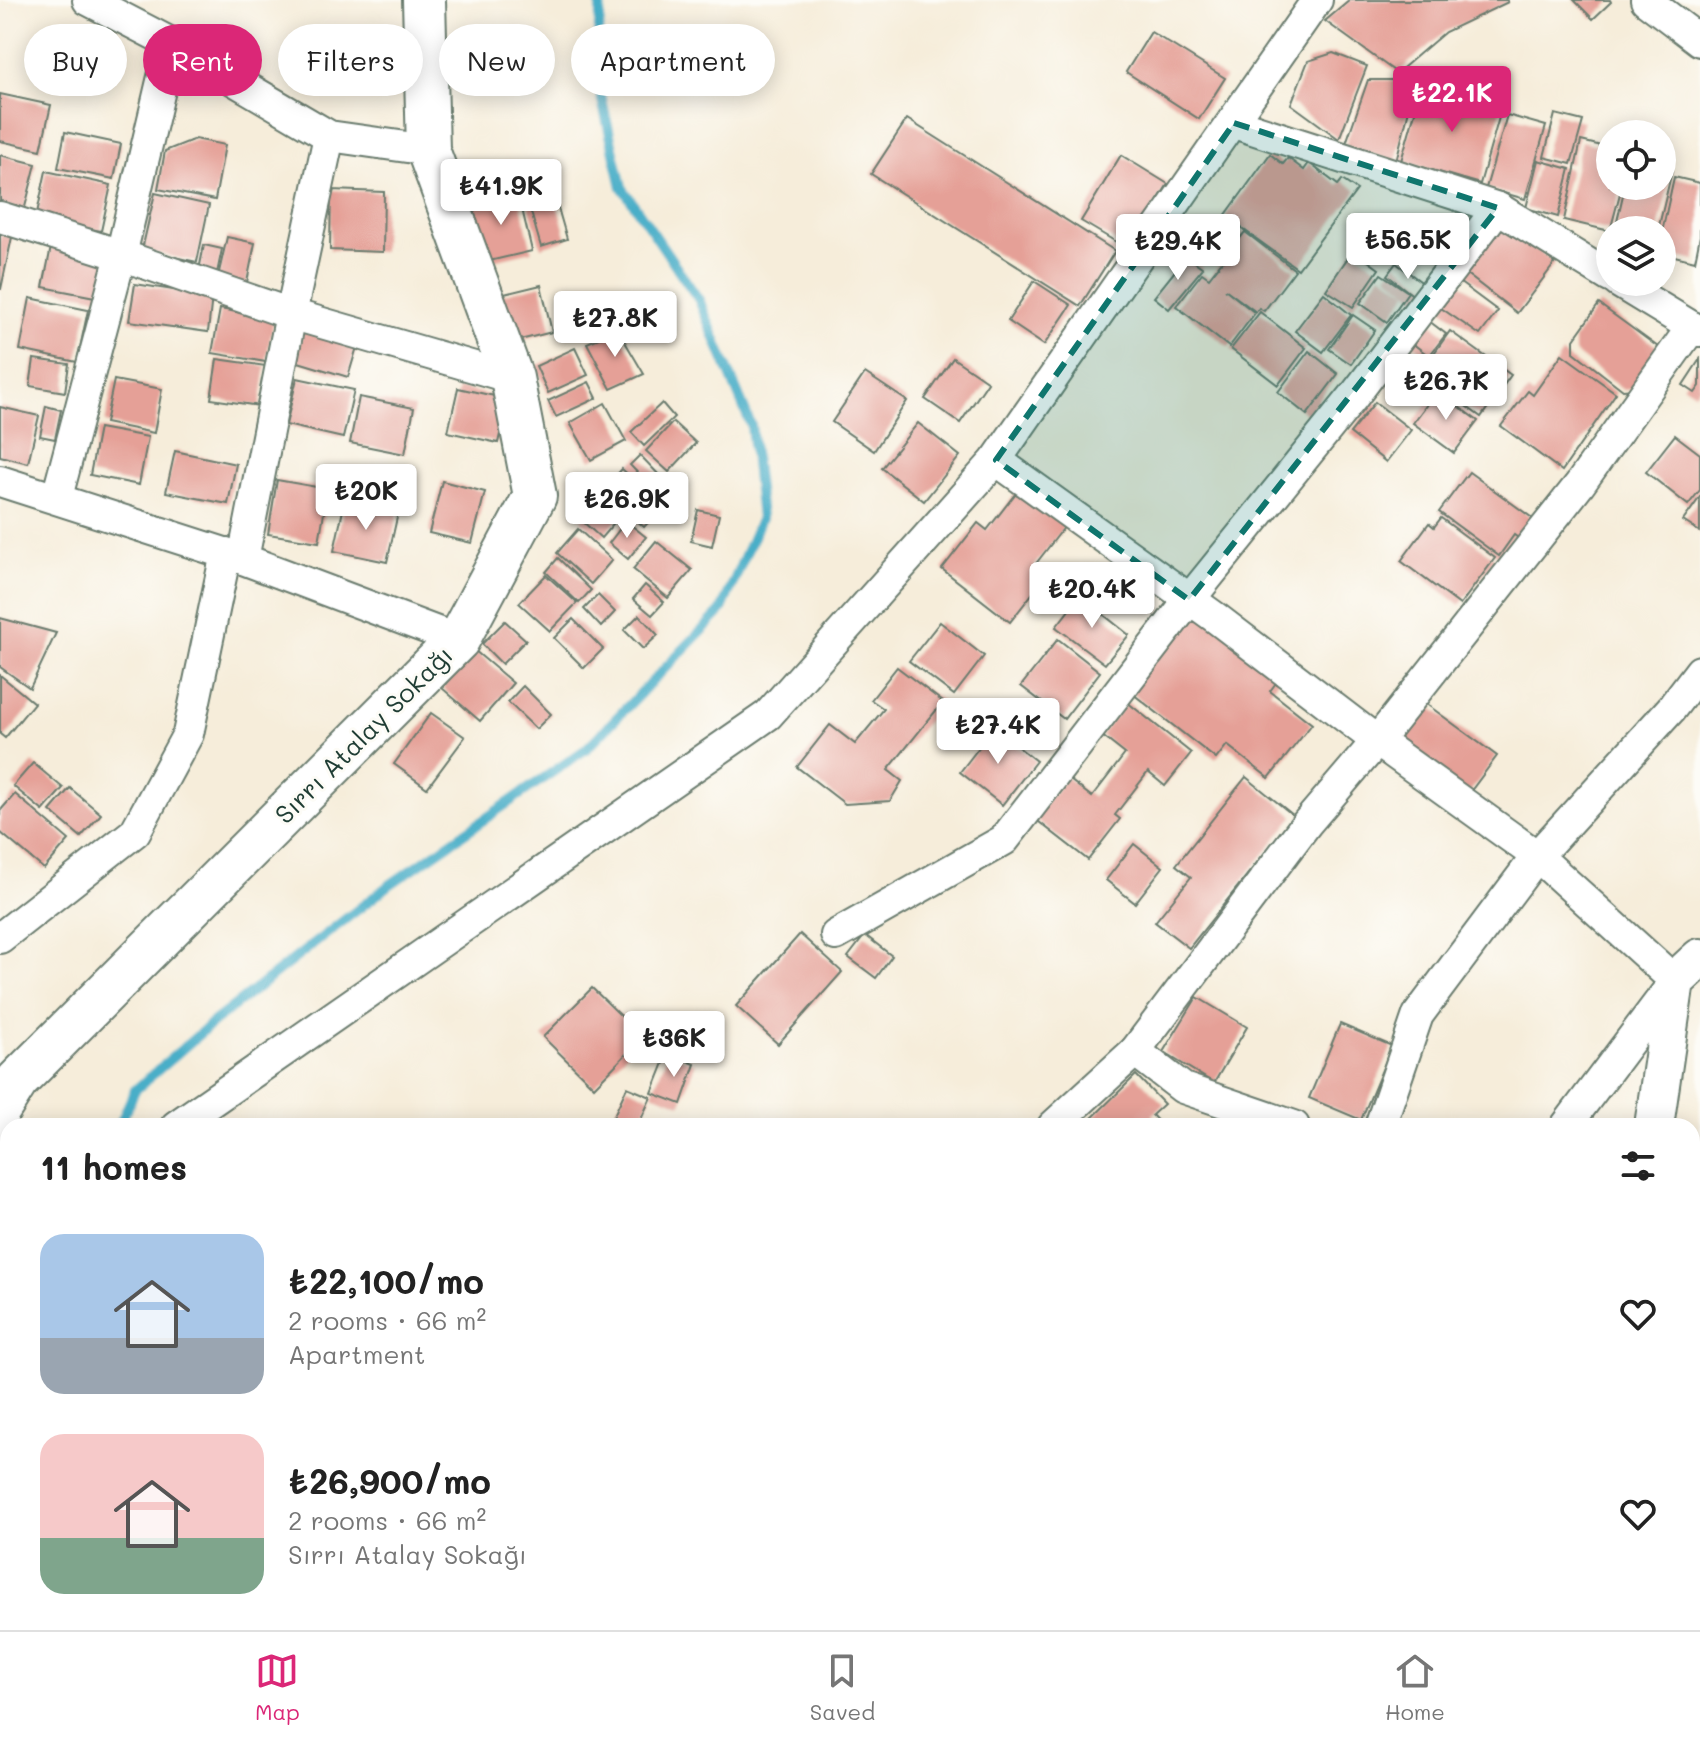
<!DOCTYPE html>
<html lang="en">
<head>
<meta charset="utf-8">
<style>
  body { margin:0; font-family:Mali,sans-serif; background:#f6f6f6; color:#222; height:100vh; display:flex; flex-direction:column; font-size:30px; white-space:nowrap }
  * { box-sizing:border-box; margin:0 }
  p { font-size:26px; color:#767676 }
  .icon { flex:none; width:44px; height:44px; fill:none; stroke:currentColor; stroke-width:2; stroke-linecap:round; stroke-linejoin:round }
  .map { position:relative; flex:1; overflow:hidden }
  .sheet { position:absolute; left:0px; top:1118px; width:1700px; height:512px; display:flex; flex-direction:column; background:#fff; border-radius:24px 24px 0 0; box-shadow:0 4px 20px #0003 }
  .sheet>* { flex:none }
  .guide { position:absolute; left:24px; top:24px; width:800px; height:72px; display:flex; gap:16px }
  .fabs { position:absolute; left:1596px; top:120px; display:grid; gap:16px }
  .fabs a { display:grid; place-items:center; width:80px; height:80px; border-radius:50%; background:#fff; box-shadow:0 4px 20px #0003; font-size:40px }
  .price { position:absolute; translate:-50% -68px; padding:0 18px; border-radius:8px; background:#fff; color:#222; font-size:26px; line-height:52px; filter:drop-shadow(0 2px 4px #0008) }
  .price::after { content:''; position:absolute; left:50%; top:48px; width:24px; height:18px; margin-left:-12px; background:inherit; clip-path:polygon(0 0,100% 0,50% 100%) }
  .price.current { background:#db2777; color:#fff }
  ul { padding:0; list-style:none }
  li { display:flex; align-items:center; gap:24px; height:200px; padding:0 40px }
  li span { display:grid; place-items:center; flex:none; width:224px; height:160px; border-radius:24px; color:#555 }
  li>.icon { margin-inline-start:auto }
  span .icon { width:96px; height:96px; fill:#fffc; stroke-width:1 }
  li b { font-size:34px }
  h2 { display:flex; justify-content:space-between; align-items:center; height:96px; padding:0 40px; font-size:34px }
  .pill { padding:0 28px; border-radius:36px; background:#fff; box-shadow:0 4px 20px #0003; font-size:28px; line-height:72px }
  .pill.current { background:#db2777; color:#fff }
  .tab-bar { display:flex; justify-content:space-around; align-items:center; height:112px; border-top:2px solid #e0e0e0; background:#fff; font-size:22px; color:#767676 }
  .tab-bar a { display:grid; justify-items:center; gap:4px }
  .tab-bar .current { color:#db2777 }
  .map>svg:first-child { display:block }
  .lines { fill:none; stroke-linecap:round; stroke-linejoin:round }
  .stream { stroke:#49aec8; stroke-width:10 }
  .building { fill:#e5a097 }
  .minor-casing { stroke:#6a7b6e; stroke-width:34 }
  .tertiary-casing { stroke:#6a7b6e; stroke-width:42 }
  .secondary-casing { stroke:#6a7b6e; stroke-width:46 }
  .minor { stroke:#fff; stroke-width:30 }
  .tertiary { stroke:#fff; stroke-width:38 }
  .secondary { stroke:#fff; stroke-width:42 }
  .marked { fill:#0f766e; fill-opacity:0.2; stroke:#0f766e; stroke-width:6; stroke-dasharray:16 10; stroke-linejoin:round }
  .labels { text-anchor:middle; stroke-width:6; stroke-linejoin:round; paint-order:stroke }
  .street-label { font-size:26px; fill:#1f3d34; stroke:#fdfcf7 }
</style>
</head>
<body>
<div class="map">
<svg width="1700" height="1630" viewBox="0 0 1700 1630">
  <rect width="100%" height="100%" fill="#fdfcf7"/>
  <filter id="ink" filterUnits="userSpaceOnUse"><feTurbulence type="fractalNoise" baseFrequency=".0125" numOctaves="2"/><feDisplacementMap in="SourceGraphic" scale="16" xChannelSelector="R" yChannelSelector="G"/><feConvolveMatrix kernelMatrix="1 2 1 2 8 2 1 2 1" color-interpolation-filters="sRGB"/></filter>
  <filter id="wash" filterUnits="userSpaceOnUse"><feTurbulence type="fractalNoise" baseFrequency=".006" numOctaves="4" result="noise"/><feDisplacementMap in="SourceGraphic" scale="32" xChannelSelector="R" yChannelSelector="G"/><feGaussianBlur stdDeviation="1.8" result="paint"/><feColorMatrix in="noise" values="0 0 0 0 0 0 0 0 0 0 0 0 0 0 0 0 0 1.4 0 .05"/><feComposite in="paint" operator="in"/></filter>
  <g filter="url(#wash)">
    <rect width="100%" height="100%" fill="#f6edda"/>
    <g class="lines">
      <g class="stream">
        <path d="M119,1126L135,1090L212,1023L388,886L586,749L721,611L761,518L751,425L699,300L622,187L596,74L601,0"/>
        <path d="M0,1420L8,1400"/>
      </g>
    </g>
    <g id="blocks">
      <g class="building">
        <path d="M1350,0H1507L1508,2L1445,32L1397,73L1325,21Z"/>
        <path d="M1574,0H1610L1611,2L1593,19Z"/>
        <path d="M1151,32L1225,78L1199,119L1126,72Z"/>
        <path d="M1333,53L1367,66L1339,139L1291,104L1308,61Z"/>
        <path d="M1368,80H1391L1415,86L1396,161L1345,146Z"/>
        <path d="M1423,84L1502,107L1480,184L1401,161Z"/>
        <path d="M0,94L51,105L41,150L0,141Z"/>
        <path d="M1555,114L1583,121L1571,164L1544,157Z"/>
        <path d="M1507,115L1546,126L1525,199L1486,188Z"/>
        <path d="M907,119L1115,251L1080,306L871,174Z"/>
        <path d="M65,132L121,144L114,179L58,168Z"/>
        <path d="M195,139L225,145L215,200L158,189L165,151Z"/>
        <path d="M1581,141L1610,148V186H1622L1610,231L1564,220Z"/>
        <path d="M1270,154L1283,164L1288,158L1304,170L1309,163L1338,185L1342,180L1357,190L1298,269L1225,216Z"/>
        <path d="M0,155L36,164L24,211L0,204Z"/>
        <path d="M1121,155L1168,184L1128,249L1081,221Z"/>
        <path d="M1538,160L1570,169L1558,217L1526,208Z"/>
        <path d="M1662,168L1672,171L1658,230H1615L1625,186H1662Z"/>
        <path d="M46,171L111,185L101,231L36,218Z"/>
        <path d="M1674,177L1700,183V236L1695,261L1662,253V232Z"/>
        <path d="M552,187L567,239L541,247L526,195Z"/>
        <path d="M331,190L384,192L383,252L330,250Z"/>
        <path d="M518,192L532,251L485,262L470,204Z"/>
        <path d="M155,193L209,205L197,262L142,250Z"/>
        <path d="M1505,225L1555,263L1517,313L1460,269L1491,229Z"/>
        <path d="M1245,232L1295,270L1264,311L1259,308L1256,312L1225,289L1255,313L1229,347L1176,306L1202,273L1209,278Z"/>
        <path d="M0,234L12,237L1,289H0Z"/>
        <path d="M227,237L255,243L246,287L217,281Z"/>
        <path d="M204,245L222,249L216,278L198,275Z"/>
        <path d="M51,247L108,257L100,298L43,287Z"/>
        <path d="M1353,250L1379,269L1353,307L1326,290Z"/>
        <path d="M1187,256L1203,268L1169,309L1154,297Z"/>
        <path d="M1396,263L1428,287L1419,300L1387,275Z"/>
        <path d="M1381,274L1408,292L1387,322L1360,303Z"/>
        <path d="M1034,281L1071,305L1044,345L1008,321Z"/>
        <path d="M1459,282L1498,311L1480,335L1441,308Z"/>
        <path d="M135,284L212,296L208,332L129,321Z"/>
        <path d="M541,285L552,332L504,344L492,297Z"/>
        <path d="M1324,293L1351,315L1323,352L1295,331Z"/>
        <path d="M30,298L88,310L77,362L20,350Z"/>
        <path d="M1599,304L1662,350L1634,389L1623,390L1574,352V339Z"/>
        <path d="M220,309L274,319L266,362L212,353Z"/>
        <path d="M1260,312L1306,348L1278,385L1231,349Z"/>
        <path d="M1353,315L1375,330L1351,364L1329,349Z"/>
        <path d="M1429,321L1446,334L1429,356L1412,343Z"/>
        <path d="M618,330L644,374L611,389L587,343Z"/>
        <path d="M303,331L357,347L348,377L295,361Z"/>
        <path d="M1450,331L1511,375L1481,417L1420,373Z"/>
        <path d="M575,348L588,375L548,393L536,366Z"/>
        <path d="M1309,351L1338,374L1307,415L1278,392Z"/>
        <path d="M1562,354L1616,393L1562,471L1501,426L1528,391L1533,395Z"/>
        <path d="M953,358L988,382L960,423L925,399Z"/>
        <path d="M34,359L69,364L65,392L30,386Z"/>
        <path d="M217,359L266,366L260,406L211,399Z"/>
        <path d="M1700,359V386L1695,393L1683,385Z"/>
        <path d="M865,373L907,401L874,451L832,422Z"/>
        <path d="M297,378L354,390L343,438L286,425Z"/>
        <path d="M114,380L162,389L154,433L105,423Z"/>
        <path d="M589,382L597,398L556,417L548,401Z"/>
        <path d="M458,388L508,399L498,443L448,432Z"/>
        <path d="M1437,391L1478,421L1454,453L1413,423Z"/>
        <path d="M359,397L414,408L405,454L350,443Z"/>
        <path d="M1375,402L1411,430L1386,462L1350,433Z"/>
        <path d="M605,403L626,441L591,460L570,423Z"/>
        <path d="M662,403L674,417L644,446L631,432Z"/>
        <path d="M46,406L61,410L55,439L40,436Z"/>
        <path d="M0,407L39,416L28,463L0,456Z"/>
        <path d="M673,422L696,443L669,472L646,451Z"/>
        <path d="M918,423L960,456L924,501L882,468Z"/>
        <path d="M99,428L148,437L139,485L90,475Z"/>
        <path d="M1675,435L1700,454V490L1688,505L1646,472Z"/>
        <path d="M175,451L236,464L228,504L166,492Z"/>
        <path d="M640,455L661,477L651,487L630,465Z"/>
        <path d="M622,469L663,506L644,527L603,490Z"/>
        <path d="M1469,472L1535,520L1521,540L1514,535L1499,556L1439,512Z"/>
        <path d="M277,480L328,489L319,542L268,534Z"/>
        <path d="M442,481L485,492L472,543L429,533Z"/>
        <path d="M667,481L686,502L676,511L657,491Z"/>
        <path d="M1023,484L1069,521L1034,566L1046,576L1010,622L942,569L978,523L987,530Z"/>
        <path d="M1700,497V532L1683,521Z"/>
        <path d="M598,500L619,517L601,538L581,520Z"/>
        <path d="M345,501L398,513L387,562L334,551Z"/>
        <path d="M698,510L719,515L712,546L691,541Z"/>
        <path d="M1441,518L1495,558L1460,605L1401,561L1429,523L1434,527Z"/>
        <path d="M626,521L646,537L628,559L609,543Z"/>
        <path d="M578,529L612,560L591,584L557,553Z"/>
        <path d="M656,541L692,570L668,598L633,569Z"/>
        <path d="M558,558L591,590L579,603L546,572Z"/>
        <path d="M546,575L577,603L550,631L519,603Z"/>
        <path d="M645,585L664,602L652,615L633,599Z"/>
        <path d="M598,595L615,612L601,627L584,609Z"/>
        <path d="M1080,596L1129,635L1105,664L1056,627Z"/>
        <path d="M1193,607L1281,676L1270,691L1312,724L1269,778L1227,745L1216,759L1128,690Z"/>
        <path d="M639,615L658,635L643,649L624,630Z"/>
        <path d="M0,618L56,633L30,688L0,667Z"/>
        <path d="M573,619L603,649L584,668L554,638Z"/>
        <path d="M505,621L526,640L502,664L482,644Z"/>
        <path d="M940,622L984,656L954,695L909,661Z"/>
        <path d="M1058,639L1100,672L1064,719L1021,686Z"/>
        <path d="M474,650L513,683L480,721L442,688Z"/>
        <path d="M897,667L943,702L888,770L902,781L890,801L845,804L797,767L830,725L855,744L884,709L871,700Z"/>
        <path d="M0,675L34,703L5,738L0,734Z"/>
        <path d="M523,686L551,714L536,729L508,702Z"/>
        <path d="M1127,702L1191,753L1165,786L1148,772L1115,815L1120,819L1088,860L1034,818L1066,777L1092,797L1125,754L1101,735Z"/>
        <path d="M1425,703L1497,756L1467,796L1395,742Z"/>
        <path d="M431,713L465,737L427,788L394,764Z"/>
        <path d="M994,728L1036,761L1002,805L960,772Z"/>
        <path d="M33,763L63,788L43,811L13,786Z"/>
        <path d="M1246,777L1294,816L1189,948L1155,922L1191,877L1176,865Z"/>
        <path d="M70,788L101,814L81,837L50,811Z"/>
        <path d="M15,794L69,840L44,869L0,832V811Z"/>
        <path d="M1134,844L1163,867L1135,903L1106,880Z"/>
        <path d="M800,934L842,972L778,1044L736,1006Z"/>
        <path d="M865,935L892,956L876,978L848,957Z"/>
        <path d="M592,988L643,1037L594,1087L543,1037Z"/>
        <path d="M1197,997L1247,1027L1214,1083L1163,1052Z"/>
        <path d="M1340,1024L1392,1046L1361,1120L1309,1098Z"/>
        <path d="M668,1053L695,1064L681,1104L652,1093Z"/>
        <path d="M1136,1075L1164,1104L1152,1115L1162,1126H1090L1087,1123Z"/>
        <path d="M627,1087L651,1097L638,1126H609Z"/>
      </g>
    </g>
  </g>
  <g filter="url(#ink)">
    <use href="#blocks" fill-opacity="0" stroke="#6a7b6e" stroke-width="2"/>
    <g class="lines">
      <defs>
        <g id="minor">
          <path d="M88,0L171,43L329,136L428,150"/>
          <path d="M1646,0L1700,41"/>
          <path d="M1234,123L1498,208L1610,277"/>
          <path d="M0,217L121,255L291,314L512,378"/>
          <path d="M1618,282L1692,327"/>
          <path d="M996,460L1216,618L1377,741L1537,856L1675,981L1566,1126"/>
          <path d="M0,481L243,559L458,640"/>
          <path d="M57,497L121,255L171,43"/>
          <path d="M243,559L291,314L329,136"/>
          <path d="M836,935L1004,840L1189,600L1354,396L1498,208"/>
          <path d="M0,938L135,832L188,734L226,553"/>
          <path d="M1135,1051L1307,823L1377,741L1580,484L1692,327L1700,331"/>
          <path d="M176,1126L768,715L996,460L1317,0"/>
          <path d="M1053,1126L1135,1051L1183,1088L1294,1126"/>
          <path d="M1380,1126L1418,1015L1537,856L1671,709L1700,671"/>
          <path d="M0,1141L8,1143"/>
          <path d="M552,1622L560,1630"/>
          <path d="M816,1622L824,1630"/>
          <path d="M1037,1622L1044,1630"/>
          <path d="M1307,1622L1316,1630"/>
          <path d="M487,1630L496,1622"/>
        </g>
        <g id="tertiary">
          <path d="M1654,1126L1675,981L1700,958"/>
          <path d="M1587,1630L1588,1622"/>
        </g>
        <path id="secondary" d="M0,1108L17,1081L458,640L535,496L512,378L428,150L424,0"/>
      </defs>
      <use href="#minor" class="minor-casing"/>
      <use href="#tertiary" class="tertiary-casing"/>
      <use href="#secondary" class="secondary-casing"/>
      <use href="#minor" class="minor"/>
      <use href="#tertiary" class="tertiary"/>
      <use href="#secondary" class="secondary"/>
    </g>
  </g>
  <path class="marked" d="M1234,123L1498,208L1189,600L996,460Z"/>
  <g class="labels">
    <g class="street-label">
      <text transform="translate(364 735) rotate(-45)" y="9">Sırrı Atalay Sokağı</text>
    </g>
  </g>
</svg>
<div class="fabs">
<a><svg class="icon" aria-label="locate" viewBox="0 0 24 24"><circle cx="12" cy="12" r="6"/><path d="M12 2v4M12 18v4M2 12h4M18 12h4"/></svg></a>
<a><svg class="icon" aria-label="layers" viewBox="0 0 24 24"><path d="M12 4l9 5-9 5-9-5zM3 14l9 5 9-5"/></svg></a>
</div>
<b class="price current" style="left:1452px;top:134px">₺22.1K</b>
<b class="price" style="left:501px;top:227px">₺41.9K</b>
<b class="price" style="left:1408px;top:281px">₺56.5K</b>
<b class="price" style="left:1178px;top:282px">₺29.4K</b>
<b class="price" style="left:615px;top:359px">₺27.8K</b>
<b class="price" style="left:1446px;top:422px">₺26.7K</b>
<b class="price" style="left:366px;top:532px">₺20K</b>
<b class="price" style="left:627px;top:540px">₺26.9K</b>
<b class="price" style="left:1092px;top:630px">₺20.4K</b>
<b class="price" style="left:998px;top:766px">₺27.4K</b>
<b class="price" style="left:674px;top:1079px">₺36K</b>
<div class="guide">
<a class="pill">Buy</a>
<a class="pill current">Rent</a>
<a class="pill">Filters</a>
<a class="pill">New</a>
<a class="pill">Apartment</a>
</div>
<section class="sheet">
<h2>11 homes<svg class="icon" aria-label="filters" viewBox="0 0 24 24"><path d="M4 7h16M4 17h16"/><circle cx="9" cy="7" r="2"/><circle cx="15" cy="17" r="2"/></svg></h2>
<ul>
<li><span style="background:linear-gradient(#a9c7e8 65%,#9aa5b1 0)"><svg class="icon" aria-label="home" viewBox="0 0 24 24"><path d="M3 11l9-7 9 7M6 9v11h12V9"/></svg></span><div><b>₺22,100/mo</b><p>2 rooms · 66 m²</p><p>Apartment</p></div><svg class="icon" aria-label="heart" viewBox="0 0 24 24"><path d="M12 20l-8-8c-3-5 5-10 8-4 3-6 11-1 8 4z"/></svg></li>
<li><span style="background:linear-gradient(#f6c9c9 65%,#7fa58c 0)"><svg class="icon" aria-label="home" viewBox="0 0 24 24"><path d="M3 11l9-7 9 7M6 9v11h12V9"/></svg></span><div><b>₺26,900/mo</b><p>2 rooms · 66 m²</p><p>Sırrı Atalay Sokağı</p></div><svg class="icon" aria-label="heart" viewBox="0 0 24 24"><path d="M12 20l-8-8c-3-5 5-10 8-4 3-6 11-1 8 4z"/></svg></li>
</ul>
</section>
</div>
<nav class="tab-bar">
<a class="current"><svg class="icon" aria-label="map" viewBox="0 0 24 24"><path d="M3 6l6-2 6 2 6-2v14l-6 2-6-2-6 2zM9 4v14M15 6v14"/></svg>Map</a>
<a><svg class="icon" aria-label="saved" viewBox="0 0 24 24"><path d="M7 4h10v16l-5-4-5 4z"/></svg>Saved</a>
<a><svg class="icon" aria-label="home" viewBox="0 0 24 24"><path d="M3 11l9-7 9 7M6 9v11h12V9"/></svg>Home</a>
</nav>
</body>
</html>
